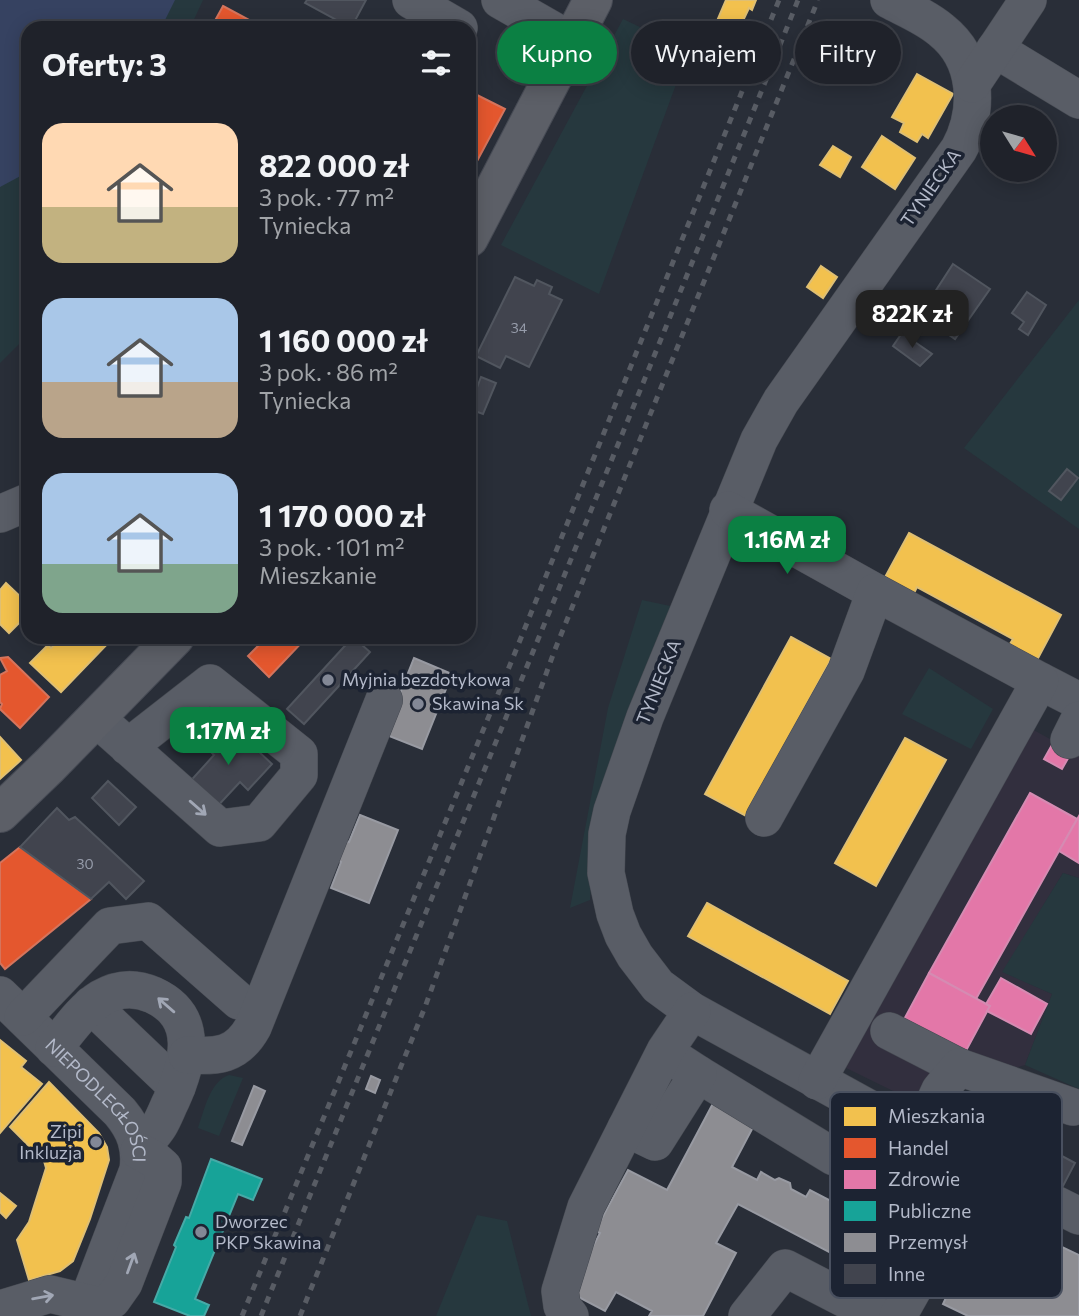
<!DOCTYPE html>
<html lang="pl">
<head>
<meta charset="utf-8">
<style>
  body { margin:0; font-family:Commissioner,sans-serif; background:#2c2f36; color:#f1f3f6; height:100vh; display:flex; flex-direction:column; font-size:26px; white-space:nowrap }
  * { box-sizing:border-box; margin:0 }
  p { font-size:23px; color:#a1a4a8 }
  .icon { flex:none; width:38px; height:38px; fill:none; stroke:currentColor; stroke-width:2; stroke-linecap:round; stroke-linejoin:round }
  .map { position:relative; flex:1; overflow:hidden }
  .sheet { position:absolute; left:21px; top:21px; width:455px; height:623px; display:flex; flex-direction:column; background:#1f222a; border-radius:21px; box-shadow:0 4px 18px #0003,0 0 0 2px #3c3f47 }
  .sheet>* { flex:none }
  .hud { position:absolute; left:497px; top:21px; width:476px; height:63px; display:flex; gap:14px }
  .needle { width:46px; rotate:127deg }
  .controls { position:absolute; left:980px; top:105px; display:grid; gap:14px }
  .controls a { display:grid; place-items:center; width:77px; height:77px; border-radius:50%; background:#1f222a; box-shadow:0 4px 18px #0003,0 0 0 2px #3c3f47; font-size:35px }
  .price { position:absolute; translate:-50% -60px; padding:0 16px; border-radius:14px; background:#0b8043; color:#fff; font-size:23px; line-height:46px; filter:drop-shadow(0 2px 4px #0008) }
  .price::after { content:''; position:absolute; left:50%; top:42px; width:21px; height:16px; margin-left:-10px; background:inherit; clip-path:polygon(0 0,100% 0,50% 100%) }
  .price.on { background:#222; color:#fff }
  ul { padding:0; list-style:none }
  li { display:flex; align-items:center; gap:21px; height:175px; padding:0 21px }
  li span { display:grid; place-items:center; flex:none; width:196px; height:140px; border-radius:21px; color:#555 }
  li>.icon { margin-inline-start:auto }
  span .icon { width:84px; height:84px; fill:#fffc; stroke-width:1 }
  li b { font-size:30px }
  h2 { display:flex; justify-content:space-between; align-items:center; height:84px; padding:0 21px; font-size:30px }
  .tag { padding:0 24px; border-radius:32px; background:#1f222a; box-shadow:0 4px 18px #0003,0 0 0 2px #3c3f47; font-size:24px; line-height:63px }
  .tag.on { background:#0b8043; color:#fff }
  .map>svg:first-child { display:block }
  .medical { fill:#322f3e }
  .green { fill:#26383e }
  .water { fill:#364261 }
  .homes { fill:#f2c14e; stroke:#dfbf73; stroke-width:2 }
  .shops { fill:#e4572e; stroke:#d5745c; stroke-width:2 }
  .health { fill:#e377a8; stroke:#d58bb2; stroke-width:2 }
  .public { fill:#17a398; stroke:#46aaa7; stroke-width:2 }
  .industry { fill:#8d8d92; stroke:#989aa2; stroke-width:2 }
  .building { fill:#41444e; stroke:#51565f; stroke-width:2 }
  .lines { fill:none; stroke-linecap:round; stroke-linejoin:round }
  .minor-casing { stroke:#454951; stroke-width:38 }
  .major-casing { stroke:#474b55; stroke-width:40 }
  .minor { stroke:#595d66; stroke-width:37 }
  .major { stroke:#5c5f67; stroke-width:38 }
  .rail { stroke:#585c64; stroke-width:5; stroke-dasharray:7 7; stroke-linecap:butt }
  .oneway { stroke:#a1a7b5 }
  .poi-dot { fill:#838896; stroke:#1c2332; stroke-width:2.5 }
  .labels { text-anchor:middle; stroke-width:7; stroke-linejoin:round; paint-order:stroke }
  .number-label { font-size:14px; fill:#969caa }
  .street-label { font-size:18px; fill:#b3b9c9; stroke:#1c2332 }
  .poi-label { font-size:18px; fill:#b3b9c9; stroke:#1c2332; text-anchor:start }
  .key { fill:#1c2332; stroke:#49505f; stroke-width:2 }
  .key-label { font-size:19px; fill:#b3b9c9 }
</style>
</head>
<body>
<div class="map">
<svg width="1079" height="1316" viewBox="0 0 1079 1316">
  <rect width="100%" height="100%" fill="#292e38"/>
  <path class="medical" d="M1030,728L1079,755V878L1063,873L1003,972L1052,994L1025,1065L975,1080L930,1109L844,1067Z"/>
  <g class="green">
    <path d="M0,0H203L190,28H28V335L0,363Z"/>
    <path d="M623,19L692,52L678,79L599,294L501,245Z"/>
    <path d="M1079,300V529L964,448Z"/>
    <path d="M642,600L675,607L594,836L590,900L570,908L608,708Z"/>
    <path d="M929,668L993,709L971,749L902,714Z"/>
    <path d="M1063,873L1079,878V1089L1025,1065L1052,994L1002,972Z"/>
    <path d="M229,1075L243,1078L219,1136L198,1128C204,1111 210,1081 229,1075Z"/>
    <path d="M477,1215L507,1221L531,1316H436Z"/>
  </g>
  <path class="water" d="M0,0H175L161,28H28V172L0,187Z"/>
  <g class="homes">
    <path d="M726,0H756L752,10L749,8L732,44L711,35Z"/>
    <path d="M917,74L953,94L928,138L922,134L917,142L900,132L904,123L892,117Z"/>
    <path d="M882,136L915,158L895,189L862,167Z"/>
    <path d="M833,146L851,157L840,177L820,165Z"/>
    <path d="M821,266L837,277L823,298L807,287Z"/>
    <path d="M909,533L1061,615L1036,662L1008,647L1013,639L917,587L913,595L884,579Z"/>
    <path d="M6,583L28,604V614L9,633L0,624V590Z"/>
    <path d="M62,637H114L61,692L30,663L48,645L51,648Z"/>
    <path d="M791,637L831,659L746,816L705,794Z"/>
    <path d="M0,737L21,760L0,779Z"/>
    <path d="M905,738L946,760L876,886L835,863Z"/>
    <path d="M707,903L848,981L830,1014L688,936Z"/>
    <path d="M0,1040L26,1061L21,1067L42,1084L0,1133Z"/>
    <path d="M49,1082L99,1133L107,1147L109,1160L90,1219L73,1261L60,1271L29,1280L17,1240L29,1222L46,1168L44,1161L10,1127Z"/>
    <path d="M0,1193L16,1206L6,1218L0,1212Z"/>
  </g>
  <g class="shops">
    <path d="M223,6L264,28H211Z"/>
    <path d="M469,91L505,109L469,176Z"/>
    <path d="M267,637H307L269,677L248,656Z"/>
    <path d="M8,657L49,697L20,728L0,709L2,704L0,702V675L7,671L0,658Z"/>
    <path d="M20,847L91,899L5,969L0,963V863Z"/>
  </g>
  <g class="health">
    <path d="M1053,743L1071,753L1062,769L1044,759Z"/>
    <path d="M1030,793L1077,819L976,999L929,973Z"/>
    <path d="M1079,816V863L1059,851Z"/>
    <path d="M929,973L990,1006L961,1060L900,1027Z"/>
    <path d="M1001,978L1047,1004L1031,1034L987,1011L990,1006L986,1004Z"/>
  </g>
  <path class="public" d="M211,1159L262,1179L253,1200L238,1194L195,1299L209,1305L204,1316H190L154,1302L176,1247L174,1245L186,1217L189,1218Z"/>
  <g class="industry">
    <path d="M414,658L452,674L422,749L384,734Z"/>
    <path d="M360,815L398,830L369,903L331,888L341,862L337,860L345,841L349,842Z"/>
    <path d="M371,1076L380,1080L375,1093L366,1089Z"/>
    <path d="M254,1086L265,1091L242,1145L232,1141Z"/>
    <path d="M719,1092L760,1114L732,1167L757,1180L761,1172L775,1180L779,1178L790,1183L791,1189L806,1197L810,1190L900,1237L894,1249L898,1252L892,1263L887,1260L881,1271L872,1266L869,1273L738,1204L716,1243L736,1253L703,1316H649L652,1311L616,1292L605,1311L569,1292L600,1233L595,1231L628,1170L667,1190Z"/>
    <path d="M986,1211L1079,1255V1316H968L943,1304L970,1246L946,1235L953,1220L977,1231Z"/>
  </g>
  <g class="building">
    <path d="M307,0H366L351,28L305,3Z"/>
    <path d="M953,264L990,289L955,339L920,315Z"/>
    <path d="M515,277L534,286L537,280L552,287L549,294L562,300L529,367L506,356L500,368L476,356Z"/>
    <path d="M1027,292L1046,305L1028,335L1019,329L1024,322L1012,313Z"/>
    <path d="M902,333L932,354L920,366L893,346Z"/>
    <path d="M481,377L496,383L483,414L469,409Z"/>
    <path d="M1067,469L1078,478L1061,500L1049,491Z"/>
    <path d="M353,637L370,652L304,724L287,709Z"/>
    <path d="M226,721L272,764L248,790L240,782L213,811L186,786L214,755L204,745Z"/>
    <path d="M108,781L136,807L119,825L92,798Z"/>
    <path d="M57,808L69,820L75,817L144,881L126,899L109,882L91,899L20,847Z"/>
    <path d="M986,1094L1012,1105L1002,1124L1075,1163L1063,1186L938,1119L951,1096L977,1110Z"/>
  </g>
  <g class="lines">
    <defs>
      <g id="minor">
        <path d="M411,0L459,28"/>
        <path d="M500,0L570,40"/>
        <path d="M889,0C906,9 926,17 941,30C978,59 980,110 959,149L781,401L759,440L645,717L612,811L607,834L606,873L615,914L623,935L635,956L658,986L692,1011L919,1136L1079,1216"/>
        <path d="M995,49L1079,100"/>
        <path d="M972,84L1028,0"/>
        <path d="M728,510L875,592"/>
        <path d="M0,514L28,502"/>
        <path d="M1040,681L1079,701"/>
        <path d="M96,718L220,828L259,823L299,775V754L210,683L128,747"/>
        <path d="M1069,740L1079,720"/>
        <path d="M764,818L846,671L875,592L1040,681L817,1081"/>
        <path id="s1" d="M0,995L120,1112C135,1130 141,1147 138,1170L82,1316"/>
        <path d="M91,1005L177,1087"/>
        <path d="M23,1017L110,926L148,921L239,1001"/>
        <path d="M889,1031L959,1067"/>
        <path d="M54,1048C68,1031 83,1009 101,998C118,988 135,987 153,995C201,1017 188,1064 171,1101C167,1109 164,1118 159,1126C154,1134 146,1142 139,1151"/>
        <path d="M187,1055C217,1057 237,1056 253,1027L384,700"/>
        <path d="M698,1074L834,1157"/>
        <path d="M626,1128L655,1142L698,1074L678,1061"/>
        <path d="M919,1136L940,1090L959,1067L1073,1107"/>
        <path d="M0,1309L50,1294L100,1306L112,1300L124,1283L163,1182V1167L155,1160L139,1151"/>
        <path d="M570,1316L562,1306L560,1291L586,1207L665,1051L692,1011"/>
        <path d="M747,1316L785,1268L878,1316"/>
        <path d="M898,1316L929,1261L925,1225L962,1156"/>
      </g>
      <g id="major">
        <path d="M469,238L593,0"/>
        <path d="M0,813L49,766L175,637"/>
      </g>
    </defs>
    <use href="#minor" class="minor-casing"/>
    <use href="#major" class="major-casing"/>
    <use href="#minor" class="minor"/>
    <use href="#major" class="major"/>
    <g class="rail">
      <path d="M242,1316L512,660L779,0"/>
      <path d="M261,1316C439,877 622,440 798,0"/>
      <path d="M300,1316L425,1007L554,652L818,0"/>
    </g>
  </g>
  <defs><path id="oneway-shaft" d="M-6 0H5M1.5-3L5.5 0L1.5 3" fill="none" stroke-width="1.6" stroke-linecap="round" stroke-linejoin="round" transform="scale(1.75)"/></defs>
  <g class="oneway">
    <use href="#oneway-shaft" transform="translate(198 808) rotate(41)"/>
    <use href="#oneway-shaft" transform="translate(166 1005) rotate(-139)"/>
    <use href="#oneway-shaft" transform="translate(131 1263) rotate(-70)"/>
    <use href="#oneway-shaft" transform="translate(43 1297) rotate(-10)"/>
  </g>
  <g class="poi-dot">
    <circle cx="328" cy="680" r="7"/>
    <circle cx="418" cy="704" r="7"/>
    <circle cx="96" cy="1142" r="7"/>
    <circle cx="201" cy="1232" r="7"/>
  </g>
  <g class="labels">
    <g class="number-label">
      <text x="519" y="333">34</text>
      <text x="85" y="869">30</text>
    </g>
    <g class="street-label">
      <text transform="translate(931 188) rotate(-55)" y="6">TYNIECKA</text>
      <text transform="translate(659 682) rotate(-68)" y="6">TYNIECKA</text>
      <text dy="6" stroke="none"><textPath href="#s1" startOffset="145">NIEPODLEGŁOŚCI</textPath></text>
    </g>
    <g class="poi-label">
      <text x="342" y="686">Myjnia bezdotykowa</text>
      <text x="432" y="710">Skawina Sk</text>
      <text x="82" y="1138" text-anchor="end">Zipi<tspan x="82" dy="21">Inkluzja</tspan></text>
      <text x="215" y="1228">Dworzec<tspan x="215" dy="21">PKP Skawina</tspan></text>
    </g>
  </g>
  <rect x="830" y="1092" width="232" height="206" rx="10" class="key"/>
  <rect x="844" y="1107" width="32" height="19" fill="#f2c14e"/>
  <rect x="844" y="1138" width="32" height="20" fill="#e4572e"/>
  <rect x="844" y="1170" width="32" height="19" fill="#e377a8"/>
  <rect x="844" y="1201" width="32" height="20" fill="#17a398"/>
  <rect x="844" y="1233" width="32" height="19" fill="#8d8d92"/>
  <rect x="844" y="1264" width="32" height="20" fill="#41444e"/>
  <g class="key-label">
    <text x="888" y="1123">Mieszkania</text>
    <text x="888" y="1155">Handel</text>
    <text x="888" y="1186">Zdrowie</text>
    <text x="888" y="1218">Publiczne</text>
    <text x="888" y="1249">Przemysł</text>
    <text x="888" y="1281">Inne</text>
  </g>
</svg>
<div class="controls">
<a><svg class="needle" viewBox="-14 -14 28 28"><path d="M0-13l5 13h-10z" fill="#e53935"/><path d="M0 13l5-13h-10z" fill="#a1a4a8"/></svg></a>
</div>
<b class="price on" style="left:912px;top:350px">822K zł</b>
<b class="price" style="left:787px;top:576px">1.16M zł</b>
<b class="price" style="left:228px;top:767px">1.17M zł</b>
<div class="hud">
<a class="tag on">Kupno</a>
<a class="tag">Wynajem</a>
<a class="tag">Filtry</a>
</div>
<section class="sheet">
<h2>Oferty: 3<svg class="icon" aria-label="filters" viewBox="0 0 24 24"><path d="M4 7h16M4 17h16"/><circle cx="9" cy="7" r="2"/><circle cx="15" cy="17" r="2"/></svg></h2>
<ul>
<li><span style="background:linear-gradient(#ffd9b3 60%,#c2b280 0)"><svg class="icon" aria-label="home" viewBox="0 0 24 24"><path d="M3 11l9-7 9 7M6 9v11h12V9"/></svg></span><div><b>822 000 zł</b><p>3 pok. · 77 m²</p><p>Tyniecka</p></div></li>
<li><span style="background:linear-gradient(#a9c7e8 60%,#b9a48a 0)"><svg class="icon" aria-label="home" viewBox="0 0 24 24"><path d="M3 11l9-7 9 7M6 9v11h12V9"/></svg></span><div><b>1 160 000 zł</b><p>3 pok. · 86 m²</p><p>Tyniecka</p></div></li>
<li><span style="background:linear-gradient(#a9c7e8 65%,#7fa58c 0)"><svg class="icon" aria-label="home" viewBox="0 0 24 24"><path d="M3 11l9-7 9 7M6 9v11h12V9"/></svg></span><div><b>1 170 000 zł</b><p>3 pok. · 101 m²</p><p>Mieszkanie</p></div></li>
</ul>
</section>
</div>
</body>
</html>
